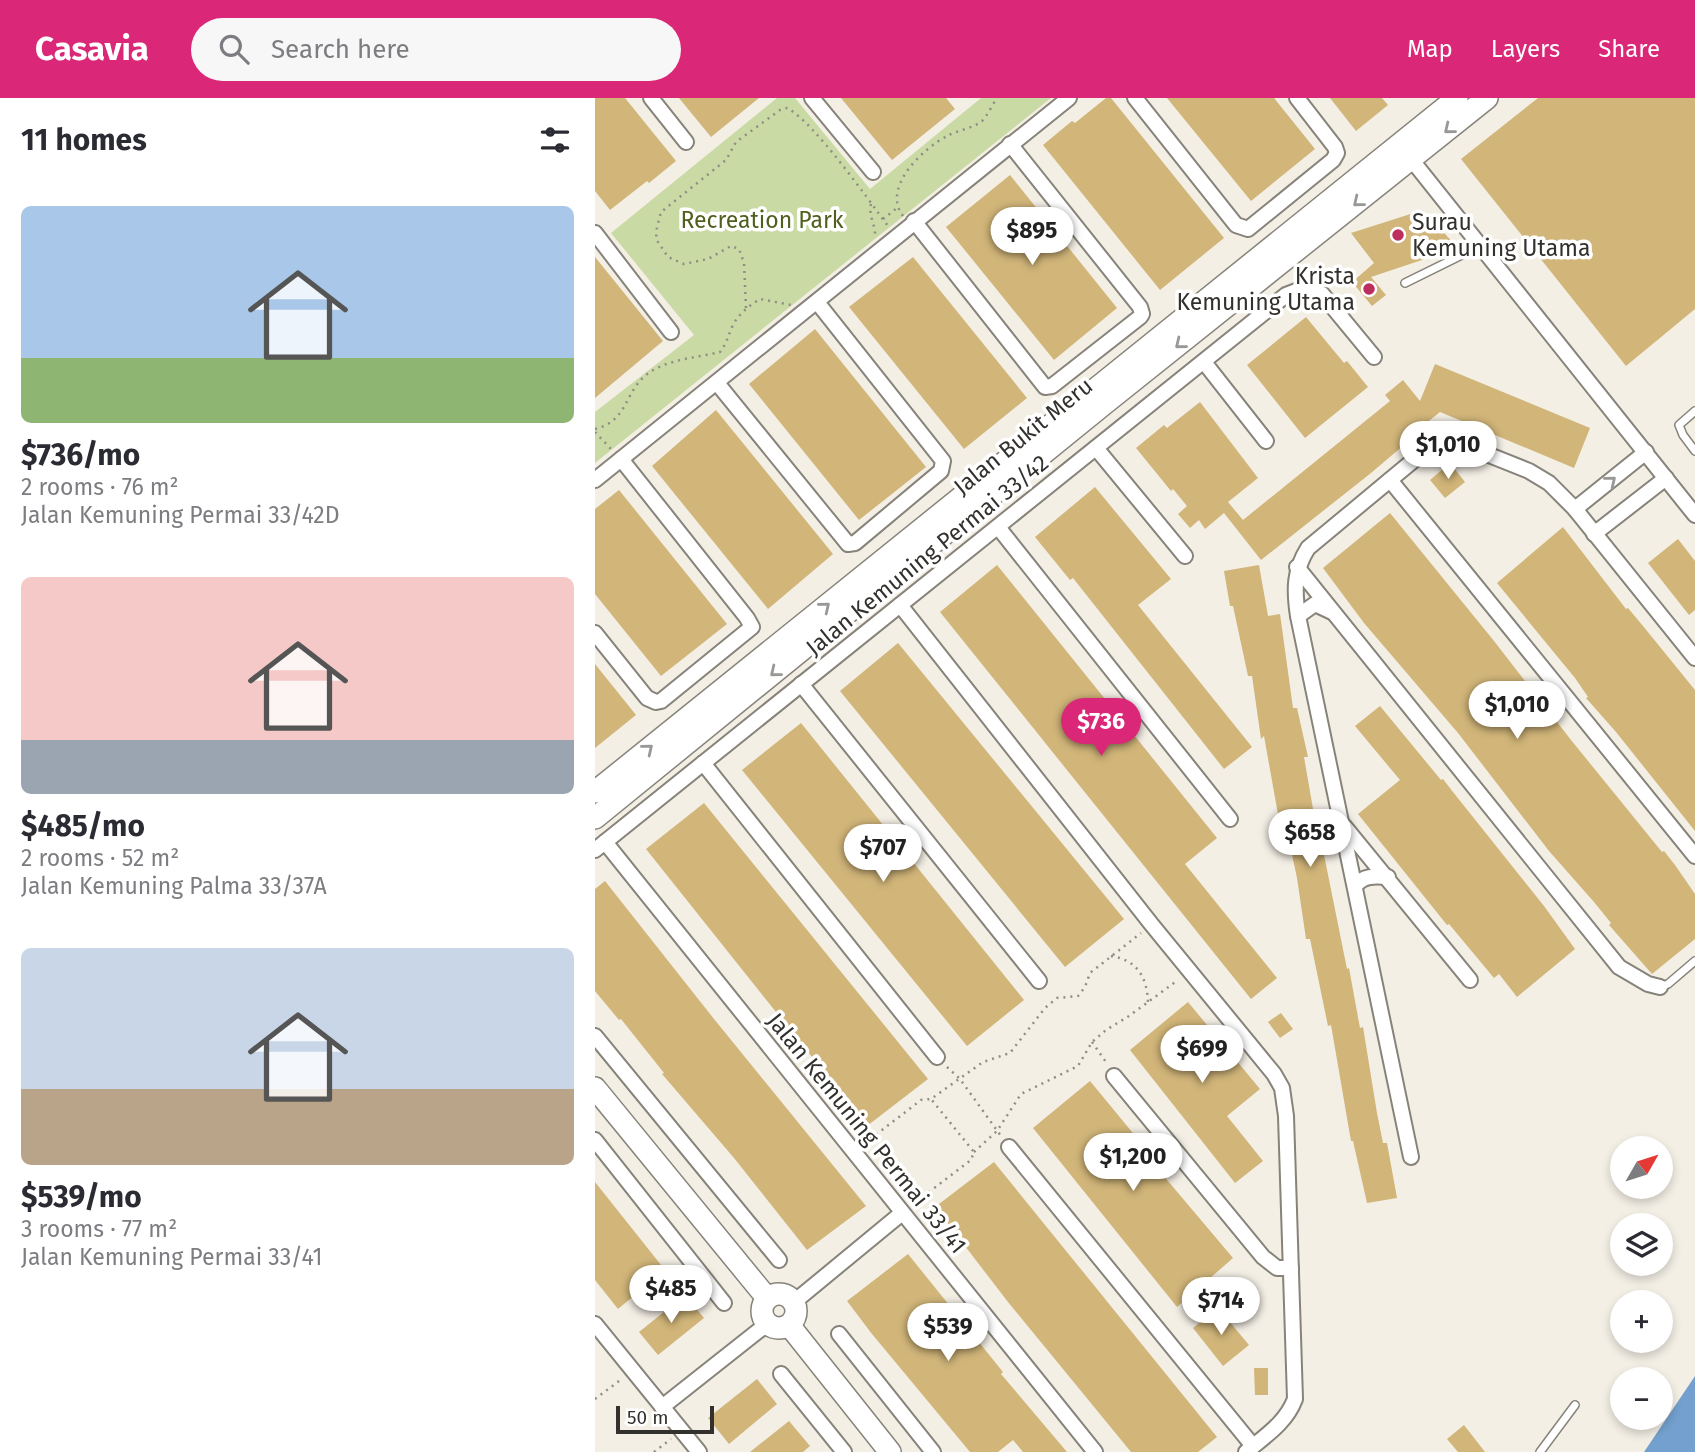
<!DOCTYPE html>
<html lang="en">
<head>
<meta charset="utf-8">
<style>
  body { margin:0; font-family:"Fira Sans",sans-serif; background:#f7f7f7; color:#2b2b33; height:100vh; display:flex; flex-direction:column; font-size:26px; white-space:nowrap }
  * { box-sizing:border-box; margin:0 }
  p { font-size:23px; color:#7c7c81 }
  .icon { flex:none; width:38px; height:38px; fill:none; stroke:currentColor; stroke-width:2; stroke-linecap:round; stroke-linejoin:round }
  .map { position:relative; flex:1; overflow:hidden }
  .sheet { display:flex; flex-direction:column; background:#fff; width:595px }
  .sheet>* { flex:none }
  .needle { width:46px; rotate:51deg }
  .tools { position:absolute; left:1015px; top:1038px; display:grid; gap:14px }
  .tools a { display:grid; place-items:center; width:63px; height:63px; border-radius:50%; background:#fff; box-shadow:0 4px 10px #0003; font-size:35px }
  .scale { position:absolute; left:21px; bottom:18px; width:98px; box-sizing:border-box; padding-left:7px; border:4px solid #33312d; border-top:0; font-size:19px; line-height:24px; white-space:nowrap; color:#33312d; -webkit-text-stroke:5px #fff; paint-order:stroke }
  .price { position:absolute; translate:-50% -60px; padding:0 16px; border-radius:24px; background:#fff; color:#222; font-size:23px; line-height:46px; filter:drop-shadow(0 2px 4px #0008) }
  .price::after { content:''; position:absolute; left:50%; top:42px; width:21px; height:16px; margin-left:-10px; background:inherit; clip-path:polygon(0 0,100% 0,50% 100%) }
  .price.current { background:#db2777; color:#fff }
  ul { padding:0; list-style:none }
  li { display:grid; align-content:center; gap:14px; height:371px; padding:0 21px }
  li span { display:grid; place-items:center; height:217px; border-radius:10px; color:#555 }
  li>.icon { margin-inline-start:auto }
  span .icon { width:126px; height:126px; fill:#fffc; stroke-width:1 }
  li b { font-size:30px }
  h2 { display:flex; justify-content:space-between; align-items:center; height:84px; padding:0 21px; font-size:30px }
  header { display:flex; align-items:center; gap:42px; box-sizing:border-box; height:98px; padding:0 35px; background:#db2777; color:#fff }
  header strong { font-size:33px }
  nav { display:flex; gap:38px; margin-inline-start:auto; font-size:24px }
  .search { width:490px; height:63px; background:#f7f7f7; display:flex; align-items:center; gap:18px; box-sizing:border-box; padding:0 24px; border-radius:38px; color:#7c7c81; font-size:26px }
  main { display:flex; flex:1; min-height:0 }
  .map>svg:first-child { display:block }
  .green { fill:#cadaa4 }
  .water { fill:#73a0ce }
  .building { fill:#d1b579 }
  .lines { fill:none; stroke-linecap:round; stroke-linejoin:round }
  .service-casing { stroke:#87837a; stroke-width:10 }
  .minor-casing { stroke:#87837a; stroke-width:18 }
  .secondary-casing { stroke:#87837a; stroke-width:24 }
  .path { stroke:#908d86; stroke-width:2.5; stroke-dasharray:2 5; stroke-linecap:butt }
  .service { stroke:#fff; stroke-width:7 }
  .minor { stroke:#fff; stroke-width:14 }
  .secondary { stroke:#fff; stroke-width:21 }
  .oneway { stroke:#999896 }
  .poi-dot { fill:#bc2e5d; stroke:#fff; stroke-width:2.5 }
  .labels { text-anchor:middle; stroke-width:7; stroke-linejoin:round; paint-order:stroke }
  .park-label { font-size:23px; fill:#505f1d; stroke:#fff }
  .poi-label { font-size:23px; fill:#33312d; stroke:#fff; text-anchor:start }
  .street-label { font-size:23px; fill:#33312d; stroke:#fff }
</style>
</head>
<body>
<header>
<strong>Casavia</strong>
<div class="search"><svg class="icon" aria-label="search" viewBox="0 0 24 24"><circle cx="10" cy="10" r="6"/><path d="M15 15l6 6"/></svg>Search here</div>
<nav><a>Map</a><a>Layers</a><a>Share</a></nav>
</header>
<main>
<section class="sheet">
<h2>11 homes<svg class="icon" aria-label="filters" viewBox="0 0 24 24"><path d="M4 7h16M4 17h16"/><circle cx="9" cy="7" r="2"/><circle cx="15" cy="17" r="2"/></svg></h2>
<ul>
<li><span style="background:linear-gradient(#a9c7e8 70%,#8fb573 0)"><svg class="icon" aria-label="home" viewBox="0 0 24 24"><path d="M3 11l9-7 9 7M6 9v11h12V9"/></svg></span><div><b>$736/mo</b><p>2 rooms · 76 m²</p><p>Jalan Kemuning Permai 33/42D</p></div></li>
<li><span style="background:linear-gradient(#f6c9c9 75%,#9aa5b1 0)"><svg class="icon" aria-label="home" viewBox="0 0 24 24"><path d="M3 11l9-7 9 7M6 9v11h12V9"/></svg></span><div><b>$485/mo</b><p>2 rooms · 52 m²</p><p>Jalan Kemuning Palma 33/37A</p></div></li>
<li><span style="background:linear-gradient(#c9d6e8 65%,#b9a48a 0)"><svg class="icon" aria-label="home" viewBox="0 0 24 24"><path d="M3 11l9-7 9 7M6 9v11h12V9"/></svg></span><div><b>$539/mo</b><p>3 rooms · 77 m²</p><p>Jalan Kemuning Permai 33/41</p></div></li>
</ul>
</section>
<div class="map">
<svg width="1100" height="1354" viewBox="0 0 1100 1354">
  <rect width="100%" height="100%" fill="#f4efe5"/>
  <path class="green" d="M182,0H200L275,91L386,0H456L0,365V314L99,237L16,135Z"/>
  <path class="water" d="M1100,1278V1354H1049Z"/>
  <g class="building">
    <path d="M0,0H30L81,63L54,85L52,83L15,112L0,93Z"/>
    <path d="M84,0H164L116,39Z"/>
    <path d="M246,0H351L360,11L297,62Z"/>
    <path d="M511,0H516L629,140L565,192L448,47L477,23L480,25Z"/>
    <path d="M572,0H679L720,51L656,103Z"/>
    <path d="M735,0H787L793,7L761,33Z"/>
    <path d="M943,0H1100V211L1031,268L866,61Z"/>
    <path d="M415,77L522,210L459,262L351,129Z"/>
    <path d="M828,112L863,150L776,179L791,197L777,208L758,185L755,186L779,165L756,135Z"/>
    <path d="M0,159L68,243L0,300Z"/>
    <path d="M318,159L432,300L369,351L254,209Z"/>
    <path d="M711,219L749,265L752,263L773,289L710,340L652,267Z"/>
    <path d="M220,231L331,369L264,422L154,286Z"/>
    <path d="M840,266L995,330L979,370L845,314L814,339L816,341L776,375L666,462L629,415L610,431L604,422L595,430L583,416L592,408L578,391L576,393L541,350L569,327L572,330L605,304L663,380L633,404L648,422L795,303L790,297L808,282L825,303Z"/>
    <path d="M121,312L238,456L173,511L57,368Z"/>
    <path d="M855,365L870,384L850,400L835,382Z"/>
    <path d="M500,389L576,481L543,507L657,649L629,671L478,480L475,482L440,439Z"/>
    <path d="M24,392L132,526L66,578L0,496V411Z"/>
    <path d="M795,415L899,543L976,642L1067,754L1069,753L1080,767L1100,796V841L1057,876L1014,827L1016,825L999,804L954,753L863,635L769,525L728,470Z"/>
    <path d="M968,429L1031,511L1033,510L1048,528L1100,592V733L1021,634L991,600L993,599L980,580L902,485Z"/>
    <path d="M1083,441L1100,463V512L1094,517L1053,465Z"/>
    <path d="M402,467L622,740L590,766L682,880L656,901L345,514Z"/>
    <path d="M664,467L673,518L685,516L698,610H702L713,659H709L721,728L723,727L752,871L754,870L765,930L768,929L782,1015L788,1045H792L802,1100L772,1105L758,1043H756L736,927L733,928L715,841H711L702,780L696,752H694L688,721L684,722L669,638L666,641L657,578H653L638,508H635L629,473Z"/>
    <path d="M303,545L529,821L470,869L245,593Z"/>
    <path d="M0,566L41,617L0,650Z"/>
    <path d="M785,608L846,682L848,681L858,694L949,808L980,851L922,899L904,876L899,880L854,826L852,827L763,716L805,682L760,628Z"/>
    <path d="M206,625L429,902L372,948L147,672Z"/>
    <path d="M109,705L333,981L272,1028L51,751Z"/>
    <path d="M10,783L119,921L271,1108L212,1152L139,1060L67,976L69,975L26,921L24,922L0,893V791Z"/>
    <path d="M593,904L665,991L632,1018L668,1063L640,1085L535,952Z"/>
    <path d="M686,915L698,931L685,940L673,924Z"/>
    <path d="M495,983L565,1068L562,1070L638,1160L582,1209L438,1030Z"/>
    <path d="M399,1064L622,1339L603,1354H536L413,1204L340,1109Z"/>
    <path d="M0,1084L70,1172L23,1211L0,1182Z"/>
    <path d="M313,1156L408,1274L406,1276L472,1354H428L418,1342L403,1354H375L277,1236L252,1203Z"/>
    <path d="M90,1197L109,1220L63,1257L44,1234Z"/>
    <path d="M623,1210L654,1247L628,1268L598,1230Z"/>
    <path d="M659,1270H673V1297H660Z"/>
    <path d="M162,1281L182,1306L134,1346L113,1320Z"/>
    <path d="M194,1323L215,1348L208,1354H155Z"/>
    <path d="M869,1327L890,1354H863L852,1341Z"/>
  </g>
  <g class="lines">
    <defs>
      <g id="service">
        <path d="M810,185L885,148"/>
        <path d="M1100,313L1084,327L1088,337L1100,353"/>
        <path d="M1065,889L1073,886L1100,863"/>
        <path d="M945,1354L980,1307"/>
      </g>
      <g id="minor">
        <path d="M56,0L91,44"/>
        <path d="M217,0L278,74"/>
        <path d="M540,0L641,127L653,131L738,62L742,55L740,49L702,0"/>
        <path d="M812,56L1100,417"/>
        <path d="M319,123L450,289L457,288L545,219L547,216L545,209L415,46"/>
        <path d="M0,135L76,234"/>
        <path d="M609,264L671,343"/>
        <path d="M122,285L253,446L260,445L346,373L348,363L222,204"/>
        <path d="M501,350L590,458"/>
        <path d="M0,382L474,0"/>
        <path d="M795,382L1100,758"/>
        <path d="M980,411L1051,354"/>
        <path d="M403,429L635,721"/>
        <path d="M999,436L1071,380"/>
        <path d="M702,469L1024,869L1053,886L1065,889"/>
        <path d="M305,507L557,827L679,976L687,990L691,1018L700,1301C691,1325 670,1338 651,1354"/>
        <path d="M703,518L720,506L737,514"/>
        <path d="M0,535L52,600L61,604L66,603L157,529L152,520L26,361"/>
        <path d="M206,586L444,883"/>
        <path d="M108,665L342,959"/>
        <path d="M749,728L875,882"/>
        <path d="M10,744L500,1354"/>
        <path d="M0,752L691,197L709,190L727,196L779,259"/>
        <path d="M760,788C768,777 780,778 793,779"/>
        <path d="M0,938L184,1162"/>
        <path d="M519,978L668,1159L682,1170H696"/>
        <path d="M0,1042L129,1205"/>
        <path d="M414,1049L658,1348"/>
        <path d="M816,1059L703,518C699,492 699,472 713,450L837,347L845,342L854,341L934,373L954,385L980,411L1100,560"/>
        <path d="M199,1204L307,1115"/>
        <path d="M0,1226L104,1354"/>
        <path d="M244,1236L338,1354"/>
        <path d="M186,1276L249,1354"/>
        <path d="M67,1309L172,1226"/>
      </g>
      <g id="secondary">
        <path d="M0,694L862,0"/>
        <path d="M0,720L509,306L892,0"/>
        <path d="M0,990L172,1200"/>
        <circle cx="184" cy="1213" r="17"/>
        <path d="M194,1227L295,1354"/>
      </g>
    </defs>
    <use href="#service" class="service-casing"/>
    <use href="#minor" class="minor-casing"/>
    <use href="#secondary" class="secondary-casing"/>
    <g class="path">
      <path d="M276,106C273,117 281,128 280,139"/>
      <path d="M308,118C286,89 329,50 352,38C363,32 377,31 387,23C393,17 397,7 402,0"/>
      <path d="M288,121L302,110"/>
      <path d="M151,210L149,165L144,151L136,148L113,161L89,166L73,159L61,141L62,129L66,114L131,62L141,44L185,12L192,10C219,24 272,100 293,128"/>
      <path d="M0,331C33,323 29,295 51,277C71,261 101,260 125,254C132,245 133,238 137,229C143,216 154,208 165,201L196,207"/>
      <path d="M0,334L16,351"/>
      <path d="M516,858C542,862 552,879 553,904"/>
      <path d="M497,944L513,967"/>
      <path d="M352,969L365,981L406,1038"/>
      <path d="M270,1045L326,1002L336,1001L388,964L415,955L450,910L462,900L483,898L490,889L495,875L546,835"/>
      <path d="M379,1054L402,1033L426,996L483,968L497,944L511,932L534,918L583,882"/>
      <path d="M317,1107L376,1062L379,1054L336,1001"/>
      <path d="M0,1301L28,1280"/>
      <path d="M59,1354L76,1341"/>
    </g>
    <use href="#service" class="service"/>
    <use href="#minor" class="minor"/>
    <use href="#secondary" class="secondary"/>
  </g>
  <defs><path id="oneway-chevron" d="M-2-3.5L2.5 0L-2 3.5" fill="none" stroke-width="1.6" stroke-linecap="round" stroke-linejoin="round" transform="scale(1.75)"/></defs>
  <g class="oneway">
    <use href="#oneway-chevron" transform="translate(854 31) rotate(141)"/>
    <use href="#oneway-chevron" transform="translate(763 104) rotate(141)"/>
    <use href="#oneway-chevron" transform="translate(585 246) rotate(141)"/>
    <use href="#oneway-chevron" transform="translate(1016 383) rotate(-39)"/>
    <use href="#oneway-chevron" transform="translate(230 509) rotate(-39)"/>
    <use href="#oneway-chevron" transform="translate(180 574) rotate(141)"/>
    <use href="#oneway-chevron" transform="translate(53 651) rotate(-39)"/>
  </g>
  <g class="poi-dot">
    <circle cx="803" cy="137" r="7"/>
    <circle cx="774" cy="191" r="7"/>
  </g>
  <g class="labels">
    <g class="park-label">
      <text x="167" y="130">Recreation Park</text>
    </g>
    <g class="poi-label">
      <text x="817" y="132">Surau<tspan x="817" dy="26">Kemuning Utama</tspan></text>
      <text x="760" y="186" text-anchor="end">Krista<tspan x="760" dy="26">Kemuning Utama</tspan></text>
    </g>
    <g class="street-label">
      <text transform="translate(428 338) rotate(-39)" y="8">Jalan Bukit Meru</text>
      <text transform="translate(332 457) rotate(-39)" y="8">Jalan Kemuning Permai 33/42</text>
      <text transform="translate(272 1035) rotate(51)" y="8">Jalan Kemuning Permai 33/41</text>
    </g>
  </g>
</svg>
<div class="tools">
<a><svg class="needle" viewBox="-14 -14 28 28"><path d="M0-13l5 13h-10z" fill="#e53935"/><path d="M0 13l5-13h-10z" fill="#7c7c81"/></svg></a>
<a><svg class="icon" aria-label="layers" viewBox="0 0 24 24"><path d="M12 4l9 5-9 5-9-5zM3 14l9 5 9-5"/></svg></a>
<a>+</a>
<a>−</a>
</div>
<div class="scale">50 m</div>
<b class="price" style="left:437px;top:169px">$895</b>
<b class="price" style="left:853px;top:383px">$1,010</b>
<b class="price" style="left:922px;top:643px">$1,010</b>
<b class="price current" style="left:506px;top:660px">$736</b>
<b class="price" style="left:715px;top:771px">$658</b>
<b class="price" style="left:288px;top:786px">$707</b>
<b class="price" style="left:607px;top:987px">$699</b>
<b class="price" style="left:538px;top:1095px">$1,200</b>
<b class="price" style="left:76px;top:1227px">$485</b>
<b class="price" style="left:626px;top:1239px">$714</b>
<b class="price" style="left:353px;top:1265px">$539</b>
</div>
</main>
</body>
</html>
